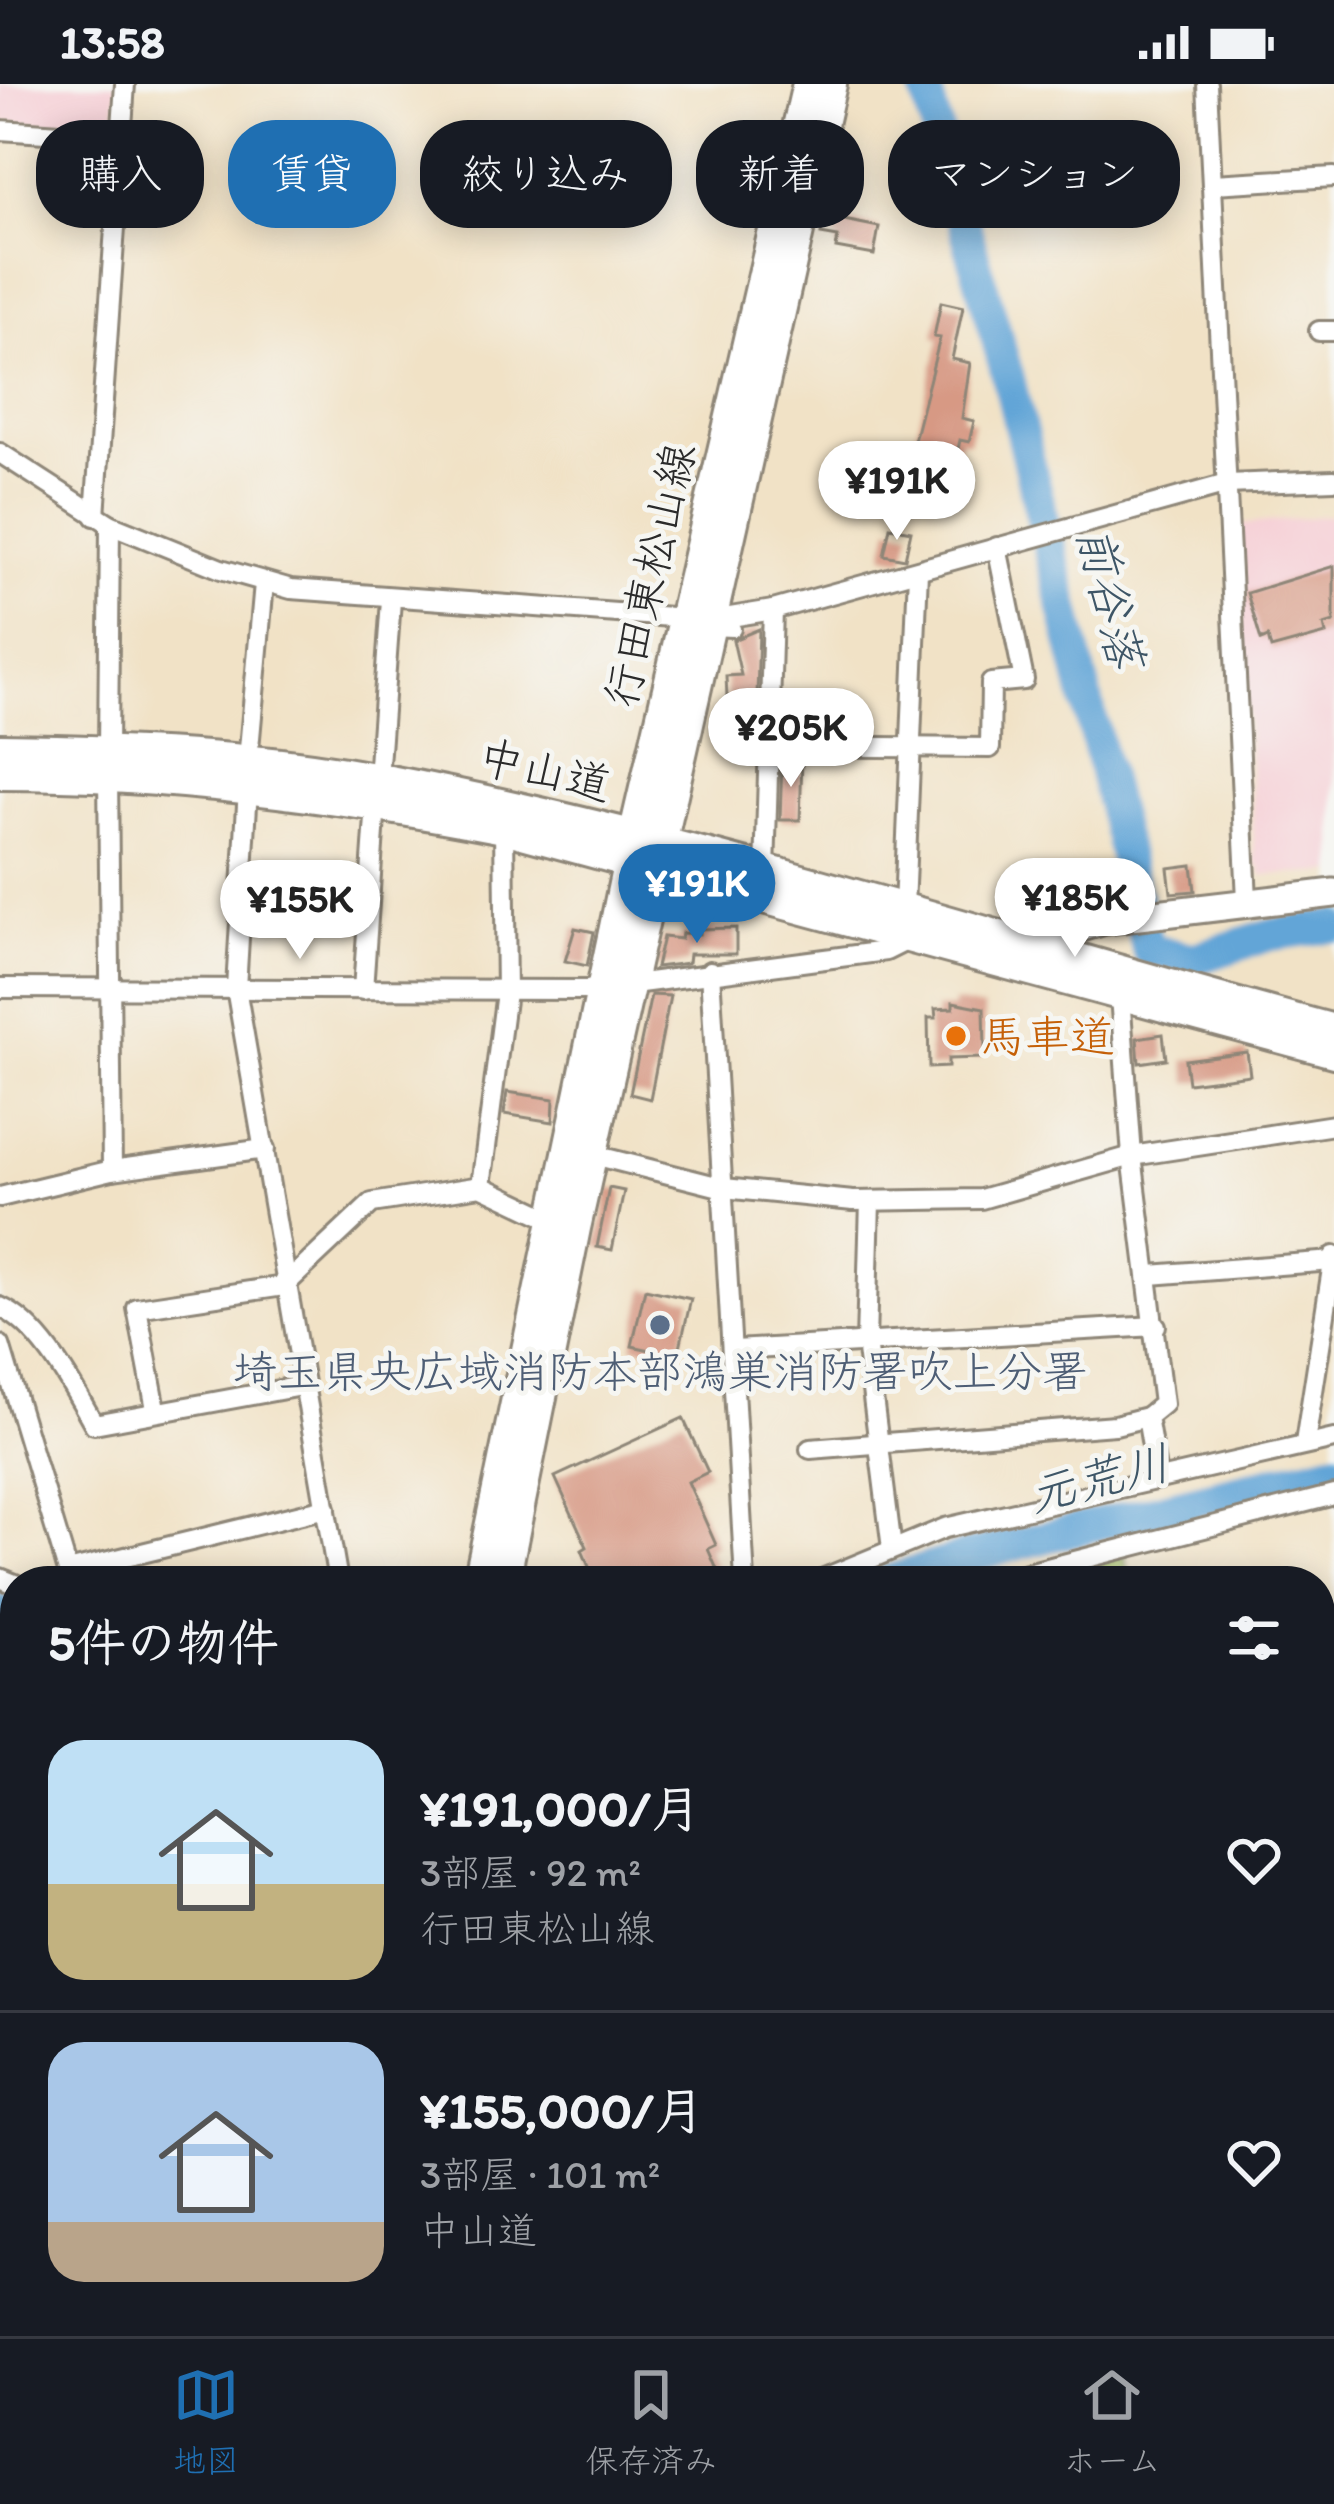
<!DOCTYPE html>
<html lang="ja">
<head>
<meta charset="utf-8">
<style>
  body { margin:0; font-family:Itim,"Klee One",sans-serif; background:#20242c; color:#f1f3f6; height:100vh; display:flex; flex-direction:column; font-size:45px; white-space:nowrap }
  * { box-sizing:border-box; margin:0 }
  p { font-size:39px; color:#9ea1a6 }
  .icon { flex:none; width:66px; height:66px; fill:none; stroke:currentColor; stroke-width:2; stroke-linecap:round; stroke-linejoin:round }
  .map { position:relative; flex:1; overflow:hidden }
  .side { position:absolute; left:0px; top:1482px; width:1335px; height:771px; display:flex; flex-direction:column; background:#171b24; border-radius:48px 48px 0 0; box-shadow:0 6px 30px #0003 }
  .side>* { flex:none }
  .top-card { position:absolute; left:36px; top:36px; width:1263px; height:108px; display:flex; gap:24px }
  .price { position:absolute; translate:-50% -102px; padding:0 27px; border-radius:42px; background:#fff; color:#222; font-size:39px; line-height:78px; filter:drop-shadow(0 3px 6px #0008) }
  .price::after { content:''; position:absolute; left:50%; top:72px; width:36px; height:27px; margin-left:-18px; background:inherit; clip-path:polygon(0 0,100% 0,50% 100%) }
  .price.active { background:#1f6fb2; color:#fff }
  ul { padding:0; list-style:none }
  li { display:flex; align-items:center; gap:36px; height:300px; padding:0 48px }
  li+li { border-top:3px solid #363941 }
  li span { display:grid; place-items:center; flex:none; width:336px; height:240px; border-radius:36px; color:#555 }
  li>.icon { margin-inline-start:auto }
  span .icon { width:144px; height:144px; fill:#fffc; stroke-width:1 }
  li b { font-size:51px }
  h2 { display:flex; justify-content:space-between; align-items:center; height:144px; padding:0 48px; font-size:51px }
  .chip { padding:0 42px; border-radius:48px; background:#171b24; box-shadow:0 6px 30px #0003; font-size:42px; line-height:108px }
  .chip.active { background:#1f6fb2; color:#fff }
  .status { display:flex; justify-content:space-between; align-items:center; height:84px; padding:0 60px; background:#171b24; direction:ltr }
  .status svg { height:33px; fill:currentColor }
  .dock { display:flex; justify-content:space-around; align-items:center; height:168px; border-top:3px solid #363941; background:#171b24; font-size:33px; color:#9ea1a6 }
  .dock a { display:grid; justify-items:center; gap:6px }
  .dock .active { color:#1f6fb2 }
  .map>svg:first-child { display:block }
  .built { fill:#f6cfd6 }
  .green { fill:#a7c268; stroke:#69764a; stroke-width:3 }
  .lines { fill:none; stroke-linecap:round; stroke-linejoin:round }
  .stream { stroke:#62a5d7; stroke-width:6 }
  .river { stroke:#62a5d7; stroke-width:33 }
  .building { fill:#d79984 }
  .pedestrian-casing { stroke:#8e8678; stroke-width:20 }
  .minor-casing { stroke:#8e8678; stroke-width:24 }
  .secondary-casing { stroke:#8e8678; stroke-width:33 }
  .primary-casing { stroke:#8e8678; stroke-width:36 }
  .trunk-casing { stroke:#8e8678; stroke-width:36 }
  .pedestrian { stroke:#fff; stroke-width:14 }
  .minor { stroke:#fff; stroke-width:18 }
  .secondary { stroke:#fff; stroke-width:27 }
  .primary { stroke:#fff; stroke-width:30 }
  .trunk { stroke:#fff; stroke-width:30 }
  .food-dot { fill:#e8710a; stroke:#f6f6f2; stroke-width:4.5 }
  .service-dot { fill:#5c6f8a; stroke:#f6f6f2; stroke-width:4.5 }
  .labels { text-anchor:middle; stroke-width:10; stroke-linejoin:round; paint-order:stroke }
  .street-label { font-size:45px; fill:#2b2b2b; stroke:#f6f6f2 }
  .food-label { font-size:45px; fill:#c56008; stroke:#f6f6f2; text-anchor:start }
  .service-label { font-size:45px; fill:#4e5e75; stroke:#f6f6f2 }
  .water-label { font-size:48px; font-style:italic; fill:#3e5667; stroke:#f6f6f2 }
</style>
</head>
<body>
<div class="status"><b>13:58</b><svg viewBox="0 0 49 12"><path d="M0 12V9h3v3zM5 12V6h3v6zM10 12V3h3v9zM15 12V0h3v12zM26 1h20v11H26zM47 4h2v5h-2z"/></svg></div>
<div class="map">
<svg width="1334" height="2252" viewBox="0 0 1334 2252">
  <rect width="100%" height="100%" fill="#f6f6f2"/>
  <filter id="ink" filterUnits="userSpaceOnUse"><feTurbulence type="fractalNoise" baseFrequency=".00833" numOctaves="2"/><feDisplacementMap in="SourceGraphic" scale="24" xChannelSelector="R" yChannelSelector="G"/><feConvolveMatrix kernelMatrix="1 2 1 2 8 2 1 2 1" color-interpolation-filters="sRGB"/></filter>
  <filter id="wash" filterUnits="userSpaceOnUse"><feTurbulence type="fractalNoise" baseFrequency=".004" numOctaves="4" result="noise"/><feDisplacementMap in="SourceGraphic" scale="48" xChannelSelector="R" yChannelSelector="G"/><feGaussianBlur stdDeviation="2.7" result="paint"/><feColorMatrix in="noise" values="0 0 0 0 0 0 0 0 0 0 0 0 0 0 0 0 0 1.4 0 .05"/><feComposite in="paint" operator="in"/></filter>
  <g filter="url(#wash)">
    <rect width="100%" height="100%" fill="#f1e2c6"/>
    <g class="built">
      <path d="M0,0H117L115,36L106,44L0,38Z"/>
      <path d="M1334,431V788L1261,791L1260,782H1255L1238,441Z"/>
    </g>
    <path class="green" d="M1124,1470L1131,1497H1018Z"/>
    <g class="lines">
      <g class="stream">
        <path d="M1059,1463L1265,1415"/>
        <path d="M931,1497L1048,1466"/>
      </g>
      <g class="river">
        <path d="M924,0L1007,289L1148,866L1194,875L1269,851L1334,842"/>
        <path d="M888,1497L972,1471L1334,1383"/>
        <path d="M0,1527L15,1533"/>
      </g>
    </g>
    <g id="blocks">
      <g class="building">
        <path d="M824,132L879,143L874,171L836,164L838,153L821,150Z"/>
        <path d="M941,218L963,223L952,275L970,279L962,334L974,337L969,358L960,356L955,379L910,373L940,254L934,253Z"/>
        <path d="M890,443L911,447L905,475L884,471Z"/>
        <path d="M1334,482V538L1324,541L1326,550L1271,565L1268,553L1261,556L1247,509Z"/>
        <path d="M759,545L757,611L727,613L726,592L741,591L733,556Z"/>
        <path d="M782,676H802L800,736H780Z"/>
        <path d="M1192,781L1195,807L1171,809L1168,784Z"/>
        <path d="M575,844L594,848L587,882L565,877Z"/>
        <path d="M736,844V870H689L688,879L656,883L663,853L681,855L682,849L699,850V845Z"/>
        <path d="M651,911L670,912L650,1015L630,1010Z"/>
        <path d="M953,918L984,924L985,965L981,974L948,975V983L929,984L928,934H936L935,925L953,924Z"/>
        <path d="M1163,950L1166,975L1139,979L1137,954Z"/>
        <path d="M1247,968L1250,991L1188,999L1185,976Z"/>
        <path d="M507,1008L554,1015L553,1038L504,1030Z"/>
        <path d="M609,1104L624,1107L612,1166L597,1163Z"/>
        <path d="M645,1205L691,1215L678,1272L632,1262Z"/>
        <path d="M683,1334L708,1388L688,1398L716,1461L708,1465L722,1497H595L582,1466L587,1463L555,1393Z"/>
        <path d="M407,2238H465L463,2252L406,2248Z"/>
      </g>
    </g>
  </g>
  <g filter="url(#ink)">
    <use href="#blocks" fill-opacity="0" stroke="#8e8678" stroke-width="3"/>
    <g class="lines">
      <defs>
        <path id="pedestrian" d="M708,544L733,545"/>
        <g id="minor">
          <path d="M1207,0L1247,816"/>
          <path d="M0,46L121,54"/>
          <path d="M1213,100L1334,93"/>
          <path d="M1319,247H1334"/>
          <path d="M0,369L110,440L221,485L291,505L712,536L773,526L1227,400L1334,396"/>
          <path d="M95,432L125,0"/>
          <path d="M769,662L990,664L991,599L1024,596L997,463"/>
          <path d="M108,666L110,440"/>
          <path d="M248,676L264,499"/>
          <path d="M108,690L112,1086"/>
          <path d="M378,695L391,516"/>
          <path d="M248,704L236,904L338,1497"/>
          <path d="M765,788L773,526"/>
          <path d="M904,824L918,487"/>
          <path d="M710,887L745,1497"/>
          <path d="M0,904L587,906L886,867L912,854"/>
          <path d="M363,906L376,719"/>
          <path d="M1120,912L1132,1072L1163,1320L1147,1333L1157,1392"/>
          <path d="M586,1069L724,1104L853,1117L981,1115L1132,1072L1334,1041"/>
          <path d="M481,1102L506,908L504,744"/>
          <path d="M0,1113L112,1086L265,1065"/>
          <path d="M870,1117L866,1258L892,1465"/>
          <path d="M1150,1191L1333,1177"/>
          <path d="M0,1223C41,1241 73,1303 94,1340L301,1302"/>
          <path d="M0,1261L71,1497"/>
          <path d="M735,1266L1156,1242"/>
          <path d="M156,1325L137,1224L284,1202L372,1119L481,1102L561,1140"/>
          <path d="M1305,1359L1334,1172"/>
          <path d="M810,1365L1115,1341L1147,1333"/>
          <path d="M68,1487L326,1424"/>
          <path d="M0,1494L15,1500"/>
          <path d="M817,1497L945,1444L1334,1355"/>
          <path d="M996,1497L1334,1411"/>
          <path d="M0,1559L15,1567"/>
          <path d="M1320,1610L1334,1580"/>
          <path d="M0,1809L15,1810"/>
          <path d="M1320,1832L1334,1836"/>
          <path d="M0,1882L15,1884"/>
          <path d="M1327,2079L1334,2061"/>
          <path d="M1320,2113L1333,2080"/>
          <path d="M1320,2154L1334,2159"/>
          <path d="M0,2189L15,2193"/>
          <path d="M1320,2218L1334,2223"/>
          <path d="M161,2238L209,2252"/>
          <path d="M102,2252L105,2238"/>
          <path d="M295,2252V2238"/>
          <path d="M715,2252L718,2238"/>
          <path d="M890,2252L893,2238"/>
          <path d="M1148,2252L1150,2238"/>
          <path d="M1270,2252L1274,2238"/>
        </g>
        <g id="secondary">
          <path d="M1029,859L1105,836L1334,809"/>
          <path d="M808,2238L870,2252"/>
          <path d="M374,2252L376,2238"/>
        </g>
        <g id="primary">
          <path d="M479,1497L634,752L808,0"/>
          <path d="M504,1497L575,1144L831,0"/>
          <path d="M0,2047L15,2051"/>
        </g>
        <g id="trunk">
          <path d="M0,665C127,667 254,671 379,695C703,756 1016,862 1334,946"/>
          <path d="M0,690C170,690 337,712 504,744L1334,968"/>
        </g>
      </defs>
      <use href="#pedestrian" class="pedestrian-casing"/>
      <use href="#minor" class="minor-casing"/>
      <use href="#secondary" class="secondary-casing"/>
      <use href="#primary" class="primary-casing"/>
      <use href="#trunk" class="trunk-casing"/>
      <use href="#pedestrian" class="pedestrian"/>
      <use href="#minor" class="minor"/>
      <use href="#secondary" class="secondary"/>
      <use href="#primary" class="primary"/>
      <use href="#trunk" class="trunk"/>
    </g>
  </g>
  <circle class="food-dot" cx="956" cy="952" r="12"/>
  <circle class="service-dot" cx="660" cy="1241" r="12"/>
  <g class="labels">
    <g class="street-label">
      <text transform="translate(649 491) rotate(-77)" y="16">行田東松山線</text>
      <text transform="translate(545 686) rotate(13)" y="16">中山道</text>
    </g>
    <g class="food-label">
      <text x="980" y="968">馬車道</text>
    </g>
    <g class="service-label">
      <text x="660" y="1303">埼玉県央広域消防本部鴻巣消防署吹上分署</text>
    </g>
    <g class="water-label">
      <text transform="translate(1111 513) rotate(76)" y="17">前谷落</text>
      <text transform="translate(1099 1394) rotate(-14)" y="17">元荒川</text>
    </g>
  </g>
</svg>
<b class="price" style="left:897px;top:459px">¥191K</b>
<b class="price" style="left:791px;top:706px">¥205K</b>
<b class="price active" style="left:697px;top:862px">¥191K</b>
<b class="price" style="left:1075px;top:876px">¥185K</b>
<b class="price" style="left:300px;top:878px">¥155K</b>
<div class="top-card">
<a class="chip">購入</a>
<a class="chip active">賃貸</a>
<a class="chip">絞り込み</a>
<a class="chip">新着</a>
<a class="chip">マンション</a>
</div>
<section class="side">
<h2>5件の物件<svg class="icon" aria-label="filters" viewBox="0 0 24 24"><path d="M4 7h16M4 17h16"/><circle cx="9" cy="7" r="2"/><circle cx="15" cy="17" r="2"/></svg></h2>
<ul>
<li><span style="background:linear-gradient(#bfe0f5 60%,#c2b280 0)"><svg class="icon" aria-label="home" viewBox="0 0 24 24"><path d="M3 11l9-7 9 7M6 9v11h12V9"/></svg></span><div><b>¥191,000/月</b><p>3部屋 · 92 m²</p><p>行田東松山線</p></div><svg class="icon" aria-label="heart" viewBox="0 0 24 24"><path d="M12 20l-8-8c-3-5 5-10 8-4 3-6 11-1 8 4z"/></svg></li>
<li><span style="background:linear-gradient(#a9c7e8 75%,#b9a48a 0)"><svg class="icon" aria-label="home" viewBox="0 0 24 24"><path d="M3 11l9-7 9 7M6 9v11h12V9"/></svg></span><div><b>¥155,000/月</b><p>3部屋 · 101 m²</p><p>中山道</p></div><svg class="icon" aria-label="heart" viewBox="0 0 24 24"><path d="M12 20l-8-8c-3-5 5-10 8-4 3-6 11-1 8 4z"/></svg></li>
</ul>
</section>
</div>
<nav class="dock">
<a class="active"><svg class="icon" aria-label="map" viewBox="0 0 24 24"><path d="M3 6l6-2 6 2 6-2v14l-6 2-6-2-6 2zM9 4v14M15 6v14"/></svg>地図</a>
<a><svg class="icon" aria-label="saved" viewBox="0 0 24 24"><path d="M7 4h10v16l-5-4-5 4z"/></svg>保存済み</a>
<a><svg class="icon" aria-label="home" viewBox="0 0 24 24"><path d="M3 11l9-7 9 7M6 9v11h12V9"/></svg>ホーム</a>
</nav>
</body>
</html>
